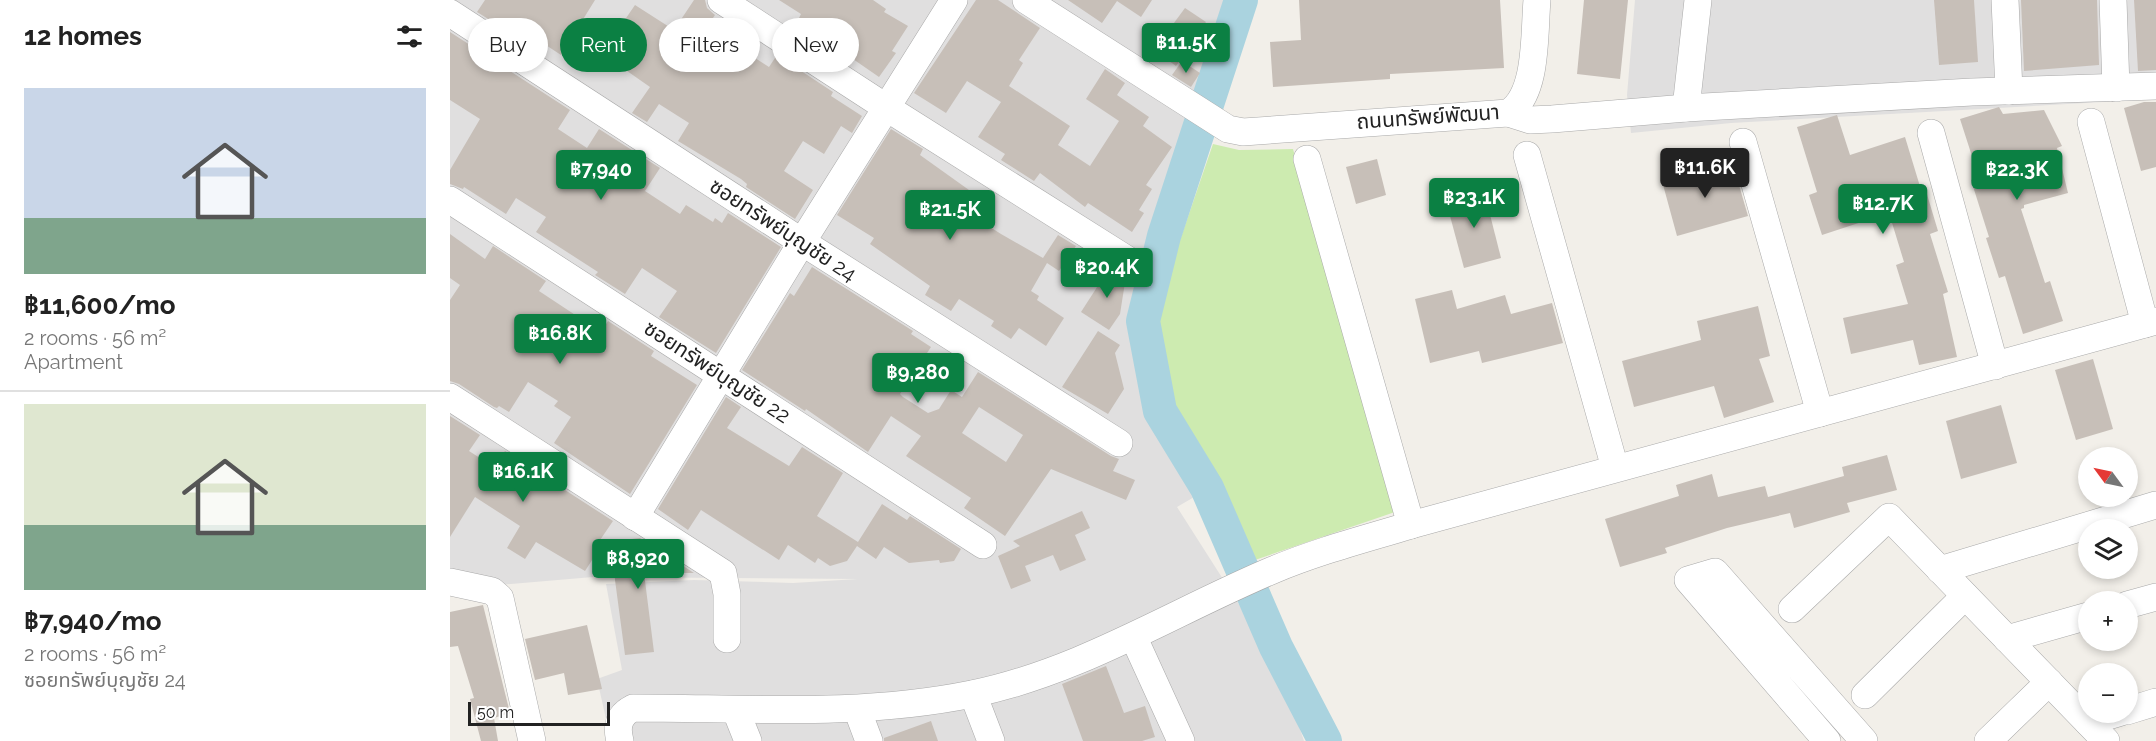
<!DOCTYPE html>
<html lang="en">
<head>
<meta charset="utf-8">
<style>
  body { margin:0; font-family:Raleway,"Noto Sans Thai",sans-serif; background:#f6f6f6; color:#222; height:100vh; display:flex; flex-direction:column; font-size:22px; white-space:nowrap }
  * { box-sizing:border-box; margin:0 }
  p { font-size:20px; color:#767676 }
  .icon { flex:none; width:33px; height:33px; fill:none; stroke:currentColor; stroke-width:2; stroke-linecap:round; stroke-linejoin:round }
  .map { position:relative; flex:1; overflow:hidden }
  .sheet { display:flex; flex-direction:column; background:#fff; width:450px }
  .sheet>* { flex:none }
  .banner { position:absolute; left:18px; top:18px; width:570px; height:54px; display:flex; gap:12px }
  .needle { width:39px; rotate:303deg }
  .tools { position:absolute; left:1628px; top:447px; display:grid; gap:12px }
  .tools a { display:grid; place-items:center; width:60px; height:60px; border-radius:50%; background:#fff; box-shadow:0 3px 9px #0003; font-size:30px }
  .scale { position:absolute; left:18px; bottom:15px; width:142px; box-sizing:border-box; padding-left:6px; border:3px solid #222; border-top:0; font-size:16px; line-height:21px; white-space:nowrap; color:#222; -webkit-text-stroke:4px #fff; paint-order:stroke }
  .price { position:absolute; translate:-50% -51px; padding:0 14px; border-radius:6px; background:#0b8043; color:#fff; font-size:20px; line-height:39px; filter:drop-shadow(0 2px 3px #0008) }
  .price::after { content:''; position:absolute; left:50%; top:36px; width:18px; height:14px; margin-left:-9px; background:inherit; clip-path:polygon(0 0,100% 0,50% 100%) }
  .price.current { background:#222; color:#fff }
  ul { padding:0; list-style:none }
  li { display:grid; align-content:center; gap:12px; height:318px; padding:0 24px }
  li+li { border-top:2px solid #e0e0e0 }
  li span { display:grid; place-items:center; height:186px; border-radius:0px; color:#555 }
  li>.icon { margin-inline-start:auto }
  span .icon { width:108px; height:108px; fill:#fffc; stroke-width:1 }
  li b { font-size:26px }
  h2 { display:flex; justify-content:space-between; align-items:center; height:72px; padding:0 24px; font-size:26px }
  .chip { padding:0 21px; border-radius:27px; background:#fff; box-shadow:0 3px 9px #0003; font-size:21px; line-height:54px }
  .chip.current { background:#0b8043; color:#fff }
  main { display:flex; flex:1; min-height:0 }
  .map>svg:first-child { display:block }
  .residential { fill:#e0dfdf }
  .grass { fill:#cdebb0 }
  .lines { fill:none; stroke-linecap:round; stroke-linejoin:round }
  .river { stroke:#aad3df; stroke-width:34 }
  .building { fill:#c7bfb8; fill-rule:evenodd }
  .minor-casing { stroke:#a9a9a9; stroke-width:28 }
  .minor { stroke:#fff; stroke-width:27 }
  .labels { text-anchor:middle; stroke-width:4.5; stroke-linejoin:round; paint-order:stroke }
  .street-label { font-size:21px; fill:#222; stroke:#fff }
</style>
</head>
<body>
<main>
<section class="sheet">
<h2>12 homes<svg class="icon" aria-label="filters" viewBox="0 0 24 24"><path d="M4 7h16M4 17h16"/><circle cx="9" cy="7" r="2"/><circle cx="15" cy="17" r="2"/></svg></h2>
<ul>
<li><span style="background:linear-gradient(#c9d6e8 70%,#7fa58c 0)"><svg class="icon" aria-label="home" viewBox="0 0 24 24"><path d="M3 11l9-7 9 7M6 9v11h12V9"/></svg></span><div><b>฿11,600/mo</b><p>2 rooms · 56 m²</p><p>Apartment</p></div></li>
<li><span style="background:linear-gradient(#dfe7d0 65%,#7fa58c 0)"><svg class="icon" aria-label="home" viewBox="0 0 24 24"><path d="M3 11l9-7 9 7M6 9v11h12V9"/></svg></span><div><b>฿7,940/mo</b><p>2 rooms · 56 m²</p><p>ซอยทรัพย์บุญชัย 24</p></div></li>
</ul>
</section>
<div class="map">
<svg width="1706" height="741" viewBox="0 0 1706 741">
  <rect width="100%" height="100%" fill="#f2efe9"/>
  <g class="residential">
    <path d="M0,0H804L704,263L693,375L751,493L727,507L829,667L854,741H161L147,679L172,670L156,584L244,580L343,583L408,579L143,577L0,589Z"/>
    <path d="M1185,0H1706V99L1281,123L1181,133L1177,95Z"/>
  </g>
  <path class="grass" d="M763,144L789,150L843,149L945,512L802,561L722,409L705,341L719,272Z"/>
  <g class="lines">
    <path class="river" d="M791,0L714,236L693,321L710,411L757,488L826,647L875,741"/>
  </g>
  <g class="building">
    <path d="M35,0H145L111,55L64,24L59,32L27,12Z"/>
    <path d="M244,0H255L257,8L265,15L252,34L282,52L286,46L319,67L327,55L383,92L381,96L412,116L402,133L391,126L374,154L353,141L334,171L363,190L345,219L296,187L297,184L291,179L228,141L239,123L209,104L197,122L182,113L200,87L157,57L177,27L172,24L185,5L224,30Z"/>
    <path d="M329,0H423L436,9L434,12L458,26L442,51L446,53L429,77L403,59L400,65L344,28L351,14Z"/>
    <path d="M526,0H548L590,28L569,60L573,63L559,86L620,126L608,145L640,166L669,121L636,99L655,69L675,83L667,95L699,117L693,126L722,147L696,185L702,189L689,210L694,213L682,232L638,203L635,207L590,173L584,181L551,160L555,154L528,137L551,102L517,81L496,113L464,93Z"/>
    <path d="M618,0H702L691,17L667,1L652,23Z"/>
    <path d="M849,0H1050L1054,68L940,74V79L823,87L820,42L851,40Z"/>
    <path d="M1134,0H1178L1170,79L1127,74Z"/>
    <path d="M1484,0H1524L1528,62L1489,65Z"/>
    <path d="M1571,0H1647L1649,65L1574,71Z"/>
    <path d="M1684,0H1706V70L1688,71Z"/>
    <path d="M735,8L756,22L726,66L704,50Z"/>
    <path d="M0,32L120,110L108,129L137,148L149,129L210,168L195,191L230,214L236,205L263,222L265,218L272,223L278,213L331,247L266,353L209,317L227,291L192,268L175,294L145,275L148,272L86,232L96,217L66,198L56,214L14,187L13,189L0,184V170L30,119L0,100Z"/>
    <path d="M732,61L750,73L741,87L722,75Z"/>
    <path d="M1694,102H1706V167L1691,171L1674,108Z"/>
    <path d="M1549,107L1553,114L1594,110L1612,146L1607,148L1618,193L1574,205V208L1571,209L1595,283L1600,281L1613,321L1573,334L1555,276L1549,278L1536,238L1539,237L1521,180L1529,178L1510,119Z"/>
    <path d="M1387,115L1400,155L1455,137L1472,193L1476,191L1488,231L1480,234L1498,292L1493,294L1507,357L1469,365L1463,340L1401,354L1393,318L1458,304L1446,265L1454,262L1439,213L1372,235L1359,195L1367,192L1347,127Z"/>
    <path d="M441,129L473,149L470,155L526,195L515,211L551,234L593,258L608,235L626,246L609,271L597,263L581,291L589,296L587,300L614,318L596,346L569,328L561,339L541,326L544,321L509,299L501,311L475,295L480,286L420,244L424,238L387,215Z"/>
    <path d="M927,159L936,195L906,204L896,167Z"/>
    <path d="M1282,161L1298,216L1227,236L1212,181Z"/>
    <path d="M1034,191L1051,258L1014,268L996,201Z"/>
    <path d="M0,234L35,259L43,246L96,281L89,291L151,332L158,321L204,351L201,356L247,385L180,494L104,443L121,417L104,406L108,401L78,382L59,412L49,406L47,408L44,407L9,384L0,381V300L10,285L0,278Z"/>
    <path d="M362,267L463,331L461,334L481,347L450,394L453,397L478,413L489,409L501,390L512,397L528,372L661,456L669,459L663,471L685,480L676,500L601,469L555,536L514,508L521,498L456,456L471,436L441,416L418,452L356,409L355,411L292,370L340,293L344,296ZM529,407L573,435L556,462L512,433Z"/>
    <path d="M660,267L676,276L670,314L659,330L631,312Z"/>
    <path d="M1002,290L1007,309L1055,295L1061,314L1102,303L1113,343L1032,363L1029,351L980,363L965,299Z"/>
    <path d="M1308,306L1320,356L1309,359L1324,402L1274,418L1264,386L1184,407L1172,361L1251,340L1247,321Z"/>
    <path d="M648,331L670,345L665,353L674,389L658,414L612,387Z"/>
    <path d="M1643,359L1663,429L1626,440L1605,370Z"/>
    <path d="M276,397L291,407L277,428L339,466L352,447L393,473L367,516L408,542L432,504L457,520L460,516L511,549L504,561L490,563L489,560L459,563L434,547L426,559L407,546L397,561L380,566L368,558L365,563L338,545L329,560L251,510L238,530L208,509Z"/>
    <path d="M1551,405L1567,463L1511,479L1496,421Z"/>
    <path d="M0,416L30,435L19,451L44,467L55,451L70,461L64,470L95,490L101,481L163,521L148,543H153L135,571L86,542L75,559L57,548L70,526L25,497L0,537Z"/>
    <path d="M1437,455L1447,490L1397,503L1400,512L1344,528L1340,513L1277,528L1215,548L1217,553L1170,567L1155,519L1229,496L1226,485L1262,474L1268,497L1315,486L1318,497L1394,476L1392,467Z"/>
    <path d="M632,511L640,528L625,535L636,560L610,571L603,555L575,566L581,581L561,589L548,556L570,546L563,541Z"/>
    <path d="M190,538L244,573H194L204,652L175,655L165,580L164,541Z"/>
    <path d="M33,605L60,713L44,718L48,741H31L20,699L24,698L8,646L0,647V612Z"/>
    <path d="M137,625L152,689L118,695L114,673L85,680L75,639Z"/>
    <path d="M656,666L674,713L695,706L705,737L692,741H633L612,684Z"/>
    <path d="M481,721L488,741H434V738Z"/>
  </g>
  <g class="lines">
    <defs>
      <g id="minor">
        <path d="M271,0L437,108L681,262"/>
        <path d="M576,0L778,129L793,132L1058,113C1088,95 1084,33 1087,0"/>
        <path d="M1555,0L1559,91"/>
        <path d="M1663,0L1666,88"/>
        <path d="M0,13L352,242L669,443"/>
        <path d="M1236,108L1248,0"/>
        <path d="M1058,113L1080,120L1102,119L1236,108L1522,92L1706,86"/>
        <path d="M1641,122L1695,324"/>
        <path d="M1481,133L1545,366"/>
        <path d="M1293,142L1370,413"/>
        <path d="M1077,155L1165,468"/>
        <path d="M857,159L961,525"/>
        <path d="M0,200L533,545"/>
        <path d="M0,397L273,573L277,594V639"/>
        <path d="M185,517L352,242L504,0"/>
        <path d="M1490,570L1706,505"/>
        <path d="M0,582L42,591L50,598L82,741"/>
        <path d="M1677,605L1706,597"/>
        <path d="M1342,609L1439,517L1656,741"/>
        <path d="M684,638L731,741"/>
        <path d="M1557,639L1638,616"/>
        <path d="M523,694L541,741"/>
        <path d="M1415,695L1515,596"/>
        <path d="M407,709L419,741"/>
        <path d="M286,711L298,741"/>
        <path d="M1677,711L1706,702"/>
        <path d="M1638,722L1671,712"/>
        <path d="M170,741C166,726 169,715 183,708C296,708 409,717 522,694C630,672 723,612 823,570C868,551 915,539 961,525L1706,321"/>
        <path d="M1377,741L1238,580L1265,572L1414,741"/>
        <path d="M1538,741L1599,682"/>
      </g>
    </defs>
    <use href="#minor" class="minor-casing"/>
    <use href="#minor" class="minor"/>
  </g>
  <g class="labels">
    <g class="street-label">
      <text transform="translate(978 117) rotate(-4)" y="7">ถนนทรัพย์พัฒนา</text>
      <text transform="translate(333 230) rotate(33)" y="7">ซอยทรัพย์บุญชัย 24</text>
      <text transform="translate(267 372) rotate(33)" y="7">ซอยทรัพย์บุญชัย 22</text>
    </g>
  </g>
</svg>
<div class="tools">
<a><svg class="needle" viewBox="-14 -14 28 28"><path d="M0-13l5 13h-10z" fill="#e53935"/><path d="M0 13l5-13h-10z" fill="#767676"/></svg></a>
<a><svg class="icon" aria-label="layers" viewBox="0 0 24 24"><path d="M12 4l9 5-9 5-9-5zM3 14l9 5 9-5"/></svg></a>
<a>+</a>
<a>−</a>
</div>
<div class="scale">50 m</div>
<b class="price" style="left:736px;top:74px">฿11.5K</b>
<b class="price current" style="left:1255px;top:199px">฿11.6K</b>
<b class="price" style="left:151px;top:201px">฿7,940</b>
<b class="price" style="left:1567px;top:201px">฿22.3K</b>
<b class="price" style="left:1024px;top:229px">฿23.1K</b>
<b class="price" style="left:1433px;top:235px">฿12.7K</b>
<b class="price" style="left:500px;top:241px">฿21.5K</b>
<b class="price" style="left:657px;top:299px">฿20.4K</b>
<b class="price" style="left:110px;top:365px">฿16.8K</b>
<b class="price" style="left:468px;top:404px">฿9,280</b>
<b class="price" style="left:73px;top:503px">฿16.1K</b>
<b class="price" style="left:188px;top:590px">฿8,920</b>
<div class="banner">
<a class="chip">Buy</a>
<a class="chip current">Rent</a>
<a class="chip">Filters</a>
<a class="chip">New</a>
</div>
</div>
</main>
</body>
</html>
